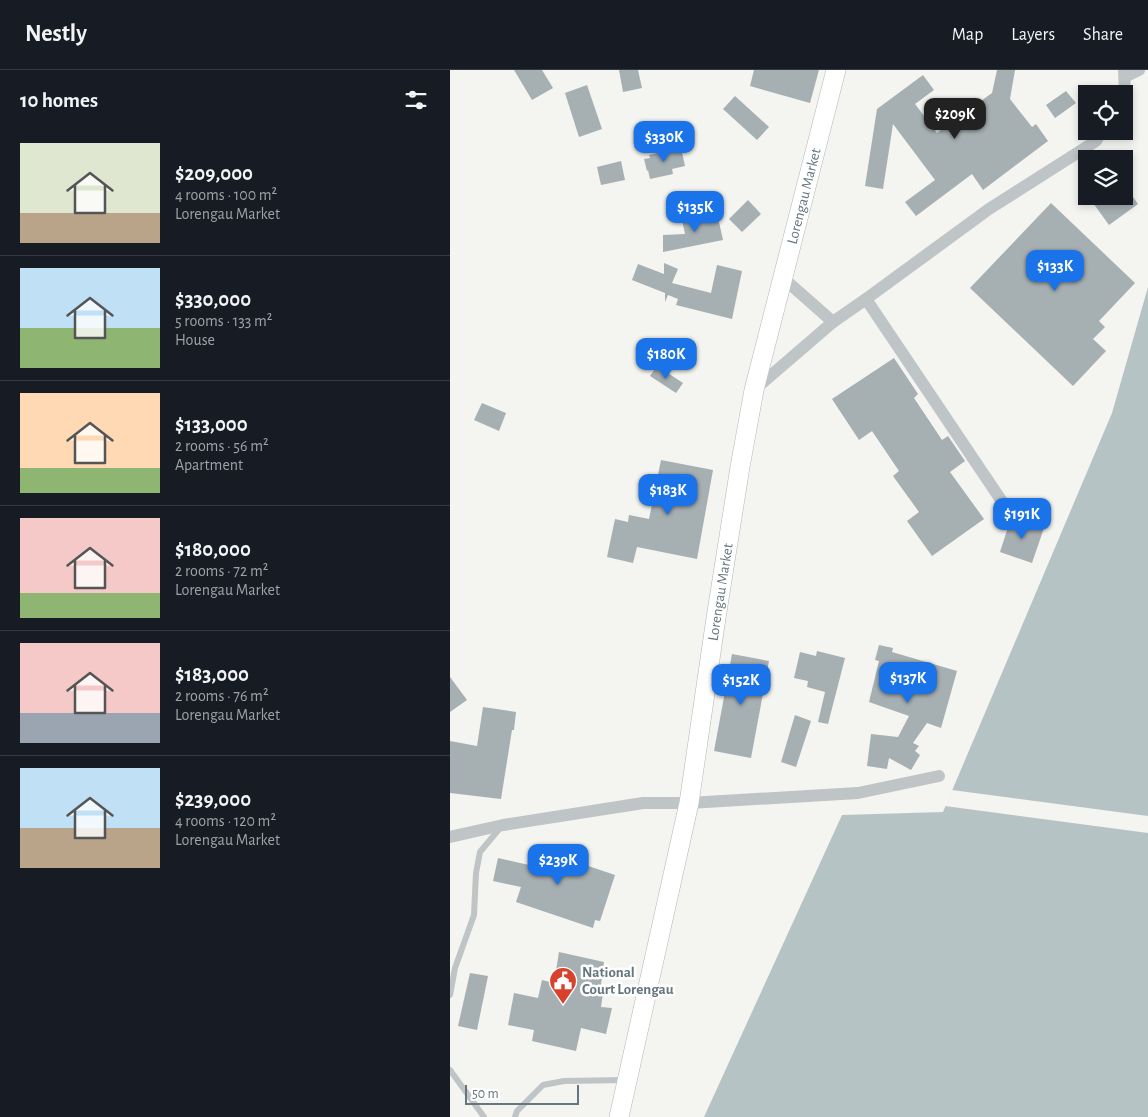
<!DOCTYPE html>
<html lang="en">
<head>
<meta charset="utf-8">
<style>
  body { margin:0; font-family:"Alegreya Sans",sans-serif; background:#20242c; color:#f1f3f6; height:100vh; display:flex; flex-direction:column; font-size:19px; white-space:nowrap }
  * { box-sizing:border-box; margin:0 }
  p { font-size:16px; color:#9ea1a6 }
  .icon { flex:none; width:28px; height:28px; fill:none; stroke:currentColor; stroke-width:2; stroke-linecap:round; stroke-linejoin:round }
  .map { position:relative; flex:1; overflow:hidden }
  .drawer { display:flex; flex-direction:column; background:#171b24; width:450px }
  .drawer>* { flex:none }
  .buttons { position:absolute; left:628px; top:15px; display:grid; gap:10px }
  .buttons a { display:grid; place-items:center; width:55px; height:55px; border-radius:0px; background:#171b24; box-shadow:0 2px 8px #0003; font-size:25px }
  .scale { position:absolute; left:15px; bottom:12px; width:114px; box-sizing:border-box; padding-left:5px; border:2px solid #65767f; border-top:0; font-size:14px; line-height:18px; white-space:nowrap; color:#65767f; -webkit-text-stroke:4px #fff; paint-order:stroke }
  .price { position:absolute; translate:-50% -42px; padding:0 11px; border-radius:10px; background:#1a73e8; color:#fff; font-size:16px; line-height:32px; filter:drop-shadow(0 1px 2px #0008) }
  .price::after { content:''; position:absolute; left:50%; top:30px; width:15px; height:11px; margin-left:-8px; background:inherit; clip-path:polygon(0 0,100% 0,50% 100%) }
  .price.selected { background:#222; color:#fff }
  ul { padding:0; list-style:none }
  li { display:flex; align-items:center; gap:15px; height:125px; padding:0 20px }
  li+li { border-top:1px solid #363941 }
  li span { display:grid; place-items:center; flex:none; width:140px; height:100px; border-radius:0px; color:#555 }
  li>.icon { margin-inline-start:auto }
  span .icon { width:60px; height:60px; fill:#fffc; stroke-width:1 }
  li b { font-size:21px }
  h2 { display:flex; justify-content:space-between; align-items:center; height:60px; padding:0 20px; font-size:21px }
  header { display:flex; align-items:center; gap:30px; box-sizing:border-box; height:70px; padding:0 25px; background:#171b24; border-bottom:1px solid #363941 }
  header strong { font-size:24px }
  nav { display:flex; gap:28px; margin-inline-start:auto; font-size:18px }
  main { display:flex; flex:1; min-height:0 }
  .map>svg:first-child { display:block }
  .water { fill:#b6c3c5 }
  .pier { fill:#f4f4f0 }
  .building { fill:#a6afb2 }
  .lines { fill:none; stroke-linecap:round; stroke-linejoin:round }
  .secondary-casing { stroke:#b2b7ba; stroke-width:20 }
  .lane { stroke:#bfc4c6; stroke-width:6 }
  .street { stroke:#bfc4c6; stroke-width:12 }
  .secondary { stroke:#fff; stroke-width:19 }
  .labels { text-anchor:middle; stroke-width:5; stroke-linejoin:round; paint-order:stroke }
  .street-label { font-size:15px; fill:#65767f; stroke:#fff }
  .poi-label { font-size:15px; font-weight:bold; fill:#65767f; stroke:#fff; text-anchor:start }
</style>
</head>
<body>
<header>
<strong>Nestly</strong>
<nav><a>Map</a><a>Layers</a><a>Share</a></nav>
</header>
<main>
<section class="drawer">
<h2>10 homes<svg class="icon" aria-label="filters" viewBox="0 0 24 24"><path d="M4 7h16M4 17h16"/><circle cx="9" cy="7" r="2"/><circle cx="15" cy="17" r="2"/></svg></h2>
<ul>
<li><span style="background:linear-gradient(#dfe7d0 70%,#b9a48a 0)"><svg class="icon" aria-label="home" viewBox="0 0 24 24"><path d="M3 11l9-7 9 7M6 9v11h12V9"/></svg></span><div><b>$209,000</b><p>4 rooms · 100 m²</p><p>Lorengau Market</p></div></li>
<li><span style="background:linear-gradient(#bfe0f5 60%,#8fb573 0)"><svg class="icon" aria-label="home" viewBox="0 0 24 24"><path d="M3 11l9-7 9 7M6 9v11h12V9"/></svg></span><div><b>$330,000</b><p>5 rooms · 133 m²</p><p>House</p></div></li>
<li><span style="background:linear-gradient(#ffd9b3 75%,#8fb573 0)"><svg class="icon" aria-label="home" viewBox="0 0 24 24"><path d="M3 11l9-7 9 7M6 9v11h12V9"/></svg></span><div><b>$133,000</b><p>2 rooms · 56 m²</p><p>Apartment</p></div></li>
<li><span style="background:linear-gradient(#f6c9c9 75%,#8fb573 0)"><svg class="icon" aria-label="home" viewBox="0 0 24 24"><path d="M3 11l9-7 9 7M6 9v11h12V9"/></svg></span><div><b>$180,000</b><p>2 rooms · 72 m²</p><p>Lorengau Market</p></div></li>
<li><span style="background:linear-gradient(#f6c9c9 70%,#9aa5b1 0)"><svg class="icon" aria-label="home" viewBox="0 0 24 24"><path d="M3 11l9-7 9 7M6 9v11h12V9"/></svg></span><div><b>$183,000</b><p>2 rooms · 76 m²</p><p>Lorengau Market</p></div></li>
<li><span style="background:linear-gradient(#bfe0f5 60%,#b9a48a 0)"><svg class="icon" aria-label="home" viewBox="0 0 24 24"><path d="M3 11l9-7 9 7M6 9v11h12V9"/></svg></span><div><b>$239,000</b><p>4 rooms · 120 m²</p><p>Lorengau Market</p></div></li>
</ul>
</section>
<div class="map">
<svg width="698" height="1047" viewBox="0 0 698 1047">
  <rect width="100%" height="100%" fill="#f4f4f0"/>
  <path class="water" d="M698,217V1047H254L392,745L493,742L662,343Z"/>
  <path class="pier" d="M502,720L698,746V763L495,736Z"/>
  <g class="building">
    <path d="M64,0H92L103,18L82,30Z"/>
    <path d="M169,0H188L192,18L173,22Z"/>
    <path d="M304,0H369L360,33L300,16Z"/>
    <path d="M547,0H565L560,29L582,57L586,54L598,71L533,120L522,104L466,146L455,132L485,110L443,54L433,119L415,116L427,39L473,5L484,20L465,34L487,63L542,23Z"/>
    <path d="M137,15L152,59L129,67L115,23Z"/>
    <path d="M616,21L626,33L605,48L596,35Z"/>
    <path d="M285,26L319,57L307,70L273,39Z"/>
    <path d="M231,78L235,96L222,99L223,104L200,109L198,100L197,101L194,89L200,88L199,85Z"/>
    <path d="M171,91L175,110L151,115L147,97Z"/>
    <path d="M674,114L688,134L659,155L638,126H674Z"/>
    <path d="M298,130L311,144L292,162L279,149Z"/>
    <path d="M601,133L685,213L649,251L655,257L643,269L656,281L623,316L520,218Z"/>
    <path d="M267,143L273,170L213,182V165L235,164L232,150Z"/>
    <path d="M214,193L228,199L222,213L261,223L267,195L292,201L282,249L226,235L228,229L218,225L215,232V223L182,210L188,194L214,204Z"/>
    <path d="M444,288L468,324L464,328L492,370L498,366L515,391L500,402L534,449L482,486L457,451L469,442L443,406L449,401L422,361L409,370L382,329Z"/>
    <path d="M207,296L233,313L226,323L200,306Z"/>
    <path d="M32,333L56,343L49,361L24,350Z"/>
    <path d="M211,390L263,400L247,489L187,477L183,493L157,487L165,449L178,452L179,445L199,449Z"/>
    <path d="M561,448L594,458L582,493L550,482Z"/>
    <path d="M429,575L443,578L442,582L507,601L491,658L477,653L463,673L469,676L465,681L470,685L461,700L439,688L437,699L417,696L421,664L448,667L459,646L419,632L429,591L425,590Z"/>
    <path d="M367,581L395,588L378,654L368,652L375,622L357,617L358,611L344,608L350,582L366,586Z"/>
    <path d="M282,584L319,591L301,688L264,681Z"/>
    <path d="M0,607L17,630L0,642Z"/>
    <path d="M33,637L66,642L64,660H62L51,729L0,723V671L27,676Z"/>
    <path d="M345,645L361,651L346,697L331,692Z"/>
    <path d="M85,778L165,805L150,851L145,850L143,858L66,832L71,817L43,811L48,788L79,795Z"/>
    <path d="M109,882L154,892L150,922L153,923L151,937L162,938L156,964L131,958L126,981L82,971L84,960L58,955L64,923L88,928L92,910L104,913Z"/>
    <path d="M20,903L38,906L27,960L8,956Z"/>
  </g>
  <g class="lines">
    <defs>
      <g id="secondary">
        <path id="s1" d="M169,1047L239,733L266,548L290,397L304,320L386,0"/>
      </g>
    </defs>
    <use href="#secondary" class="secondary-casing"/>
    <g class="lane">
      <path d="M0,925L5,898L24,845L26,803L30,782L50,758"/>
      <path d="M0,1000L34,1047"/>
      <path d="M65,1047L67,1041L93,1015L114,1011L176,1010"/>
    </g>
    <g class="street">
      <path d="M675,7L689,0"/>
      <path d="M674,26L675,24L674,0"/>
      <path d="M332,207L383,252"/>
      <path d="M416,229L553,433"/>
      <path d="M304,320L383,252L416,229L539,139L646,71L652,61"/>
      <path d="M0,767L53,755L193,733H239L408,723L489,706"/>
    </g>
    <use href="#secondary" class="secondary"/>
  </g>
  <defs>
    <symbol id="civic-pin" viewBox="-11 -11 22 30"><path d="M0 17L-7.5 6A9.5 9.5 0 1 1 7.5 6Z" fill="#d8412c" stroke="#fff"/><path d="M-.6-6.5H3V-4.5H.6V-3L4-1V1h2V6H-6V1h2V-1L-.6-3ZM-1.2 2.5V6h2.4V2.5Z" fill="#fff"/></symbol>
  </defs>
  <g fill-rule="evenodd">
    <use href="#civic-pin" x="97" y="895" width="32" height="43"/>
  </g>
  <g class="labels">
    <g class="street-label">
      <text dy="5" stroke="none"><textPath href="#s1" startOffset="940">Lorengau Market</textPath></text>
      <text dy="5" stroke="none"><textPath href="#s1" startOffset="535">Lorengau Market</textPath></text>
    </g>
    <g class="poi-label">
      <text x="132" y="907">National<tspan x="132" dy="17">Court Lorengau</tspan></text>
    </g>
  </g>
</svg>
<div class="buttons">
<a><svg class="icon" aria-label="locate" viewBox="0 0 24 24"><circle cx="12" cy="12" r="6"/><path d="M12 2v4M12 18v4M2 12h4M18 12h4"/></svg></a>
<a><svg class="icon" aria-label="layers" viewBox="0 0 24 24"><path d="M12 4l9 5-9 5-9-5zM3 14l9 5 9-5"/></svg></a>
</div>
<div class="scale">50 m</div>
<b class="price selected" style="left:505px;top:70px">$209K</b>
<b class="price" style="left:214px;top:93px">$330K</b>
<b class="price" style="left:245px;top:163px">$135K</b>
<b class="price" style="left:605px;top:222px">$133K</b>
<b class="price" style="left:216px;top:310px">$180K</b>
<b class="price" style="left:218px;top:446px">$183K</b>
<b class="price" style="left:572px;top:470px">$191K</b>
<b class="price" style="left:458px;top:634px">$137K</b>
<b class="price" style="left:291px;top:636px">$152K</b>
<b class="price" style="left:108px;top:816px">$239K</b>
</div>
</main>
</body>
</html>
